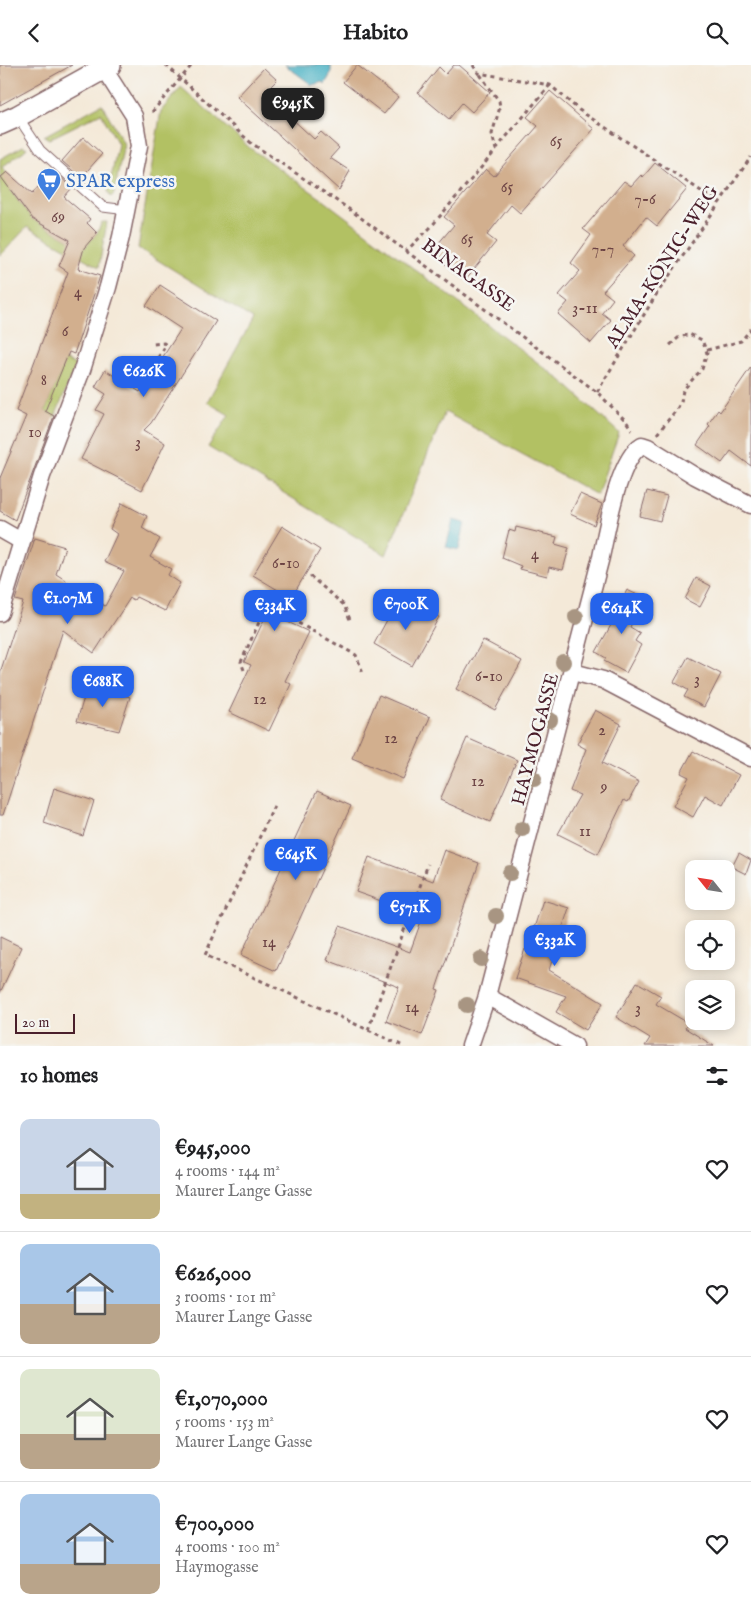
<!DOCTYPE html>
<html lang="en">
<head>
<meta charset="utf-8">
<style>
  body { margin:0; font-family:"IM FELL English",serif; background:#f6f6f6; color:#202124; height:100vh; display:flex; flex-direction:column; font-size:19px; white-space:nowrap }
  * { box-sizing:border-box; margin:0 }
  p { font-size:16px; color:#757577 }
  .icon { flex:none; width:28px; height:28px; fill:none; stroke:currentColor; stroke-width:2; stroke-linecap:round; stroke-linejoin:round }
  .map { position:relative; height:981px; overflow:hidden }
  .panel { display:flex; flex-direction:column; background:#fff; flex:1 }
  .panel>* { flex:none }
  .needle { width:32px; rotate:300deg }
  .controls { position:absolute; left:685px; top:795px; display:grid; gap:10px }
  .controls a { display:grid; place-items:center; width:50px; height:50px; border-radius:10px; background:#fff; box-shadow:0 2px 12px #0003; font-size:25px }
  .scale { position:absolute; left:15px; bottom:12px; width:60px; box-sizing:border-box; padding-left:5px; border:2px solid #4a1f2b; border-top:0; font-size:14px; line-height:18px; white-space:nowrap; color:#4a1f2b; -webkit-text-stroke:4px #f6f6f2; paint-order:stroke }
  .price { position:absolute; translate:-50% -42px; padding:0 11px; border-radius:10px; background:#2563eb; color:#fff; font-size:16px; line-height:32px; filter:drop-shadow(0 1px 2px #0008) }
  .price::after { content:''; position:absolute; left:50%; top:30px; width:15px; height:11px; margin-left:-8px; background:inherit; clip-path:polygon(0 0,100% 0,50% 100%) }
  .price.active { background:#222; color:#fff }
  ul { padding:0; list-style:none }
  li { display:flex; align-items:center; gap:15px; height:125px; padding:0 20px }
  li+li { border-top:1px solid #e0e0e0 }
  li span { display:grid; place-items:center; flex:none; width:140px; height:100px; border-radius:10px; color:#555 }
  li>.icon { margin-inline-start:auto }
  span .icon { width:60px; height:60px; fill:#fffc; stroke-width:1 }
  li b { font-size:21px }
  h2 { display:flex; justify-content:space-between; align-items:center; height:60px; padding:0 20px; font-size:21px }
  header { display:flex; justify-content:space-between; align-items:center; height:65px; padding:0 20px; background:#fff; font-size:22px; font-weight:800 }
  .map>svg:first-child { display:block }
  .green { fill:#b2c163; stroke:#7e7047 }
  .water { fill:#46b1c4; stroke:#486878 }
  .building { fill:#d2af8e }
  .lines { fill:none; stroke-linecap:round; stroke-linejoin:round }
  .service-casing { stroke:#866668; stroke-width:11 }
  .minor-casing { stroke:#866668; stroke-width:19 }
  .tertiary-casing { stroke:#866668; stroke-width:24 }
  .path { stroke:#866668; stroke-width:3; stroke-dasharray:4 4; stroke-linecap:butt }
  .service { stroke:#fff; stroke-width:9 }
  .minor { stroke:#fff; stroke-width:16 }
  .tertiary { stroke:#fff; stroke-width:21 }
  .tree { fill:#a89582 }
  .labels { text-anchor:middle; stroke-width:5; stroke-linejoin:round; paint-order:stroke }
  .number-label { font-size:16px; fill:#6c4344 }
  .shop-label { font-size:19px; fill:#366cbe; stroke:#f6f6f2; text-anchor:start }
  .street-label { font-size:19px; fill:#4a1f2b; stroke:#f6f6f2 }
</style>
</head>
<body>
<header><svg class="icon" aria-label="back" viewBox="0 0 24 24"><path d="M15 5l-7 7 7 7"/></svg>Habito<svg class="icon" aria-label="search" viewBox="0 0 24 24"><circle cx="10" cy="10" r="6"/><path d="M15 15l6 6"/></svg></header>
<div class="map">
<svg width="751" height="981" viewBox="0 0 751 981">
  <rect width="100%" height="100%" fill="#f6f6f2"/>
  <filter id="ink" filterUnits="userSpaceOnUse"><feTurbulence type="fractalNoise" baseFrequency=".02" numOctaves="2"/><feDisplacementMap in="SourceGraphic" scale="10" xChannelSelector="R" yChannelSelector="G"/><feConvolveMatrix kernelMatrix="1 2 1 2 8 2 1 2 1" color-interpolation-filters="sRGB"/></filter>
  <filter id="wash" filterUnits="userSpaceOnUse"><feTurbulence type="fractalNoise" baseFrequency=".0096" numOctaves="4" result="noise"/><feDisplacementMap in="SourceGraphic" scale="20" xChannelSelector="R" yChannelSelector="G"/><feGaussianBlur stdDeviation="1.12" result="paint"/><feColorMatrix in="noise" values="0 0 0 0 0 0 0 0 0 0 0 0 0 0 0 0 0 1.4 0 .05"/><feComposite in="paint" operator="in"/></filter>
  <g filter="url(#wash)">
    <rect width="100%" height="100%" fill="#f4e9d8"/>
    <g class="green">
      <path d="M181,22L250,83L322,134L562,316L619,368L597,430L445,347L386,490L208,382L229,350L207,337L253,254L138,183L161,46Z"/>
      <path d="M102,39L124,79L114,129L111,132L108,126L118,79L101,48L49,74L44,71Z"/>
      <path d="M23,81L27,83L24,86L2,102L16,120L10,125L32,154L84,183L97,168L102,157H107L99,202L27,162L0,191V94Z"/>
      <path d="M65,295L76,300L55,352L45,346Z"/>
    </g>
    <g class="water">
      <path d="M285,0H331V9L325,19L323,17L312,20Z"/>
      <path d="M453,455L465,458L459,485L446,482Z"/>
    </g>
    <g id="blocks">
      <g class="building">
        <path d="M0,0H72L0,40Z"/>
        <path d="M357,0L398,32L384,49L343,17Z"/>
        <path d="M454,0H459L490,27L472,47L462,38L449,54L418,28L439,2L446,9Z"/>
        <path d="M264,3L277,15L264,28L314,74L321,67L339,83L330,93L350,106L339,125L237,32Z"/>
        <path d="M550,26L594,64L520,148L511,140L487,170L496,177L465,215L431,187L454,160L444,152L486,104L494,111L538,61L527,52Z"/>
        <path d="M83,72L102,89L81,113L62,96Z"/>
        <path d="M655,98L687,124L657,161L646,152L623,181L634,191L603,226L613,234L602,248L611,255L591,278L558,249L568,237L559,230L580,206L571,198L591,170L583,164L624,116L631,121L641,110L643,112Z"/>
        <path d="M53,105L72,123L64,132L90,154L87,158L97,168L84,183L78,204L100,211L74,289L69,287L45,346L54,351L15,455L0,446V413L26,351L16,346L68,207L59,201L70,175L32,154L1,112L7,107L32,129Z"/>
        <path d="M160,220L216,256L151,358L144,365L165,378L142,425L81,394L104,349L96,345L106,329L95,322L105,305L140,327L181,264L146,241Z"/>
        <path d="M751,302V401L731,386L722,398L697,380L710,361L708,359L718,345L720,347Z"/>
        <path d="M647,426L667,431L660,456L640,451Z"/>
        <path d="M580,429L602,439L594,460L570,449Z"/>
        <path d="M122,438L147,451L142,463L160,474L150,492L171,504L168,510L180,518L165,546L136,532L134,535L130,533L94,588L63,565L3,750H0V608L23,537L15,535L35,473L65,482L56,509L105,541L124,506L104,497L117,469L110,464Z"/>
        <path d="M282,461L320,485L279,553L309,567L285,616L291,619L269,666L229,647L251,600L244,597L278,525L253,510Z"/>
        <path d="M516,462L557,472L555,479L569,483L563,505L549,502L547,511L520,504L521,501L502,493L509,465L515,467Z"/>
        <path d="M696,513L711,521L700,542L685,534Z"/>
        <path d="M627,525L644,533L630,562L640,568L635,576L641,580L626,608L604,596L606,593L596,587L620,544L618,543Z"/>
        <path d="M400,531L439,552L412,601L374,579Z"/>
        <path d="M483,575L522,596L495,645L456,624Z"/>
        <path d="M688,592L721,609L704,642L684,632L688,625L674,617Z"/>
        <path d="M88,619L130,632L119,666L77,656Z"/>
        <path d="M379,630L430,652L403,714L352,693Z"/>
        <path d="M595,645L621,659L602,698L639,717L628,737L624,735L598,789L558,769L580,730L570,726L586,684L577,679Z"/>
        <path d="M467,673L517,695L490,757L440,735Z"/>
        <path d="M693,686L739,710L723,740L705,730L693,752L673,741L689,712L681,708Z"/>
        <path d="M54,723L94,736L83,771L44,758Z"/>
        <path d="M317,726L351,741L276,906L241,890Z"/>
        <path d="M444,785L479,798L436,924L439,925L422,970L386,956L399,922L327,895L340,861L410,887L423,851L356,827L369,792L433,816Z"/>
        <path d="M739,788L751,795L746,809L732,802Z"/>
        <path d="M543,835L569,843L549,905L603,938L586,965L556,947L566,931L515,913L525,884L527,885Z"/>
        <path d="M0,872L21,882L0,928Z"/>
        <path d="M637,917L661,931L656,939L688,958L685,963L714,981H645L650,973L616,952Z"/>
      </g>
    </g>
  </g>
  <g filter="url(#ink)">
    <use href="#blocks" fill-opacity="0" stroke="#866668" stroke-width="1"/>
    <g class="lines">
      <defs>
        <path id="service" d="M18,52L40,85L103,142L127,145"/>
        <g id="minor">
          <path d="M0,464L21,476"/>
          <path d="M0,548L42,411L82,305L108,222L121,172L139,81L134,51L104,4"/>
          <path d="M573,607L603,615L751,693"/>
          <path d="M487,931L575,981"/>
          <path d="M470,981L487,931C526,784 564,638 601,492C607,465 618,394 642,380L648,382L695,411L751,440"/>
        </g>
        <path id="tertiary" d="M0,59L18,51L110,0"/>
      </defs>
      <use href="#service" class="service-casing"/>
      <use href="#minor" class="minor-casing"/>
      <use href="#tertiary" class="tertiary-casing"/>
      <g class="path">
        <path d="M166,0L250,77L353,147L597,327L626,356L632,365"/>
        <path d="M473,0L478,8L550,20L579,45L719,138"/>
        <path d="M152,47L192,0"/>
        <path d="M496,84L550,20"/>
        <path d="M405,187L430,163L496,85L492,69L500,42L499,36L479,8"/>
        <path d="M707,285L741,276L751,264"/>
        <path d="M145,295L146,307H149L166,280L164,278L153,279"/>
        <path d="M597,327L656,230L751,92"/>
        <path d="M657,369L677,344L681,337L683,325L702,304L707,288L702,275L689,269L678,273L668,282"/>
        <path d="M310,511L344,540L351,557"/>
        <path d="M244,605L241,597L265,544L271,543L356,590L364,610"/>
        <path d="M274,741L205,890L403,981"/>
        <path d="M368,965L428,799"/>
      </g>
      <use href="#service" class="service"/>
      <use href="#minor" class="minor"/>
      <use href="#tertiary" class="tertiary"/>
    </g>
    <g class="tree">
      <circle cx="576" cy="552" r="8"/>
      <circle cx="563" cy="597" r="8"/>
      <circle cx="550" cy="655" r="8"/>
      <circle cx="534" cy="714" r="8"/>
      <circle cx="522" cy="764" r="8"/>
      <circle cx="510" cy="808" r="8"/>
      <circle cx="496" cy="851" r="8"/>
      <circle cx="481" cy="894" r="8"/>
      <circle cx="467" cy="940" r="8"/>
    </g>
  </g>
  <defs>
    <symbol id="supermarket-pin" viewBox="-11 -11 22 30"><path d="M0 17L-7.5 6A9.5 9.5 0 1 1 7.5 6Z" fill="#3f7fe0" stroke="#f6f6f2"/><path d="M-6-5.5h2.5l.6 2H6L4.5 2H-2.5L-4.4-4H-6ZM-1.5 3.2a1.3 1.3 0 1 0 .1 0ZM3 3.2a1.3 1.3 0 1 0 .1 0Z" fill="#fff"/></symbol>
  </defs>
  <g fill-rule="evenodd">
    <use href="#supermarket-pin" x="35" y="101" width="28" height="38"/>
  </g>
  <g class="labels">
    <g class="number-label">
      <text x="556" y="81">65</text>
      <text x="507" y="127">65</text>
      <text x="645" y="139">7-6</text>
      <text x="58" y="157">69</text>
      <text x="467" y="179">65</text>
      <text x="603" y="189">7-7</text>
      <text x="78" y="232">4</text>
      <text x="585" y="248">3-11</text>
      <text x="65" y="271">6</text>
      <text x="44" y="320">8</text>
      <text x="35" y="372">10</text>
      <text x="138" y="382">3</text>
      <text x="535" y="494">4</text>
      <text x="286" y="503">6-10</text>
      <text x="489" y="616">6-10</text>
      <text x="697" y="619">3</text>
      <text x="260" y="639">12</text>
      <text x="602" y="670">2</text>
      <text x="391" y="678">12</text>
      <text x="478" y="721">12</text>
      <text x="604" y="727">9</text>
      <text x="585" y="771">11</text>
      <text x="269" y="882">14</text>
      <text x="412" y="947">14</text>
      <text x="638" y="948">3</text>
    </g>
    <g class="shop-label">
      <text x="66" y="122">SPAR express</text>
    </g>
    <g class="street-label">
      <text transform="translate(661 201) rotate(-57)" y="7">ALMA-KÖNIG-WEG</text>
      <text transform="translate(469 209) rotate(36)" y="7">BINAGASSE</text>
      <text transform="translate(534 674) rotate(-75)" y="7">HAYMOGASSE</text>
    </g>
  </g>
</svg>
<div class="controls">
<a><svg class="needle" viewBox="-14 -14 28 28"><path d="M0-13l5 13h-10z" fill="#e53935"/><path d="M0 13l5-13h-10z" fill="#757577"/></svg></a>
<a><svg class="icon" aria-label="locate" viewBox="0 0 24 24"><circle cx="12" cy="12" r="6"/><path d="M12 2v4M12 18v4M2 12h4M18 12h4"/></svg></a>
<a><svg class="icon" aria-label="layers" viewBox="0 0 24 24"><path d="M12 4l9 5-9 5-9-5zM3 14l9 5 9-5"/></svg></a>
</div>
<div class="scale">20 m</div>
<b class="price active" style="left:293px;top:65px">€945K</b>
<b class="price" style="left:144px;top:333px">€626K</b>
<b class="price" style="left:68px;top:560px">€1.07M</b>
<b class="price" style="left:406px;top:566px">€700K</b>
<b class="price" style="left:275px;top:567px">€334K</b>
<b class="price" style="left:622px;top:570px">€614K</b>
<b class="price" style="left:103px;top:643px">€688K</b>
<b class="price" style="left:296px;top:816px">€645K</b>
<b class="price" style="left:410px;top:869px">€571K</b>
<b class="price" style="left:555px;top:902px">€332K</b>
</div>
<section class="panel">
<h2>10 homes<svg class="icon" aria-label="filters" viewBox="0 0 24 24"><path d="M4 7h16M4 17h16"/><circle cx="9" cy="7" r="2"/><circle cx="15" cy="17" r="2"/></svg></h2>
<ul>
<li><span style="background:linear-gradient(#c9d6e8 75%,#c2b280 0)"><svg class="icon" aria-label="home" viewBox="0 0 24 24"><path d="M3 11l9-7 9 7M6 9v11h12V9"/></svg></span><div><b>€945,000</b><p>4 rooms · 144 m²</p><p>Maurer Lange Gasse</p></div><svg class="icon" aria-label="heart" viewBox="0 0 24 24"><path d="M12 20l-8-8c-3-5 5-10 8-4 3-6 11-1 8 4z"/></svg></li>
<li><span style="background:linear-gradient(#a9c7e8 60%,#b9a48a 0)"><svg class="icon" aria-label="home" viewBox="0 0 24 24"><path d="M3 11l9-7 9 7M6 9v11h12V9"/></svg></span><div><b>€626,000</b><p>3 rooms · 101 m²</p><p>Maurer Lange Gasse</p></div><svg class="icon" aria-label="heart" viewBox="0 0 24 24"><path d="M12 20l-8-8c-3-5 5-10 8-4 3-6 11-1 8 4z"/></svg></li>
<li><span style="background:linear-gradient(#dfe7d0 65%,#b9a48a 0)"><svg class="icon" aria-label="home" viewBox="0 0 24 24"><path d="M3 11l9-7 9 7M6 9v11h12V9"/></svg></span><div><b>€1,070,000</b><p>5 rooms · 153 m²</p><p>Maurer Lange Gasse</p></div><svg class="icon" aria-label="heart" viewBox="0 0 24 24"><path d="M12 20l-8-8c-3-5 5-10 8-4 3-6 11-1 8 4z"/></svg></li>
<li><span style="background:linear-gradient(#a9c7e8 70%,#b9a48a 0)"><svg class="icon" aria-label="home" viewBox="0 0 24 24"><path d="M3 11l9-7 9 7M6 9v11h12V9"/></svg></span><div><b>€700,000</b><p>4 rooms · 100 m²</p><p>Haymogasse</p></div><svg class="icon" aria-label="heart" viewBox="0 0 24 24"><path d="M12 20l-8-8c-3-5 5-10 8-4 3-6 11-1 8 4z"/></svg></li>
</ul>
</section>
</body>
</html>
